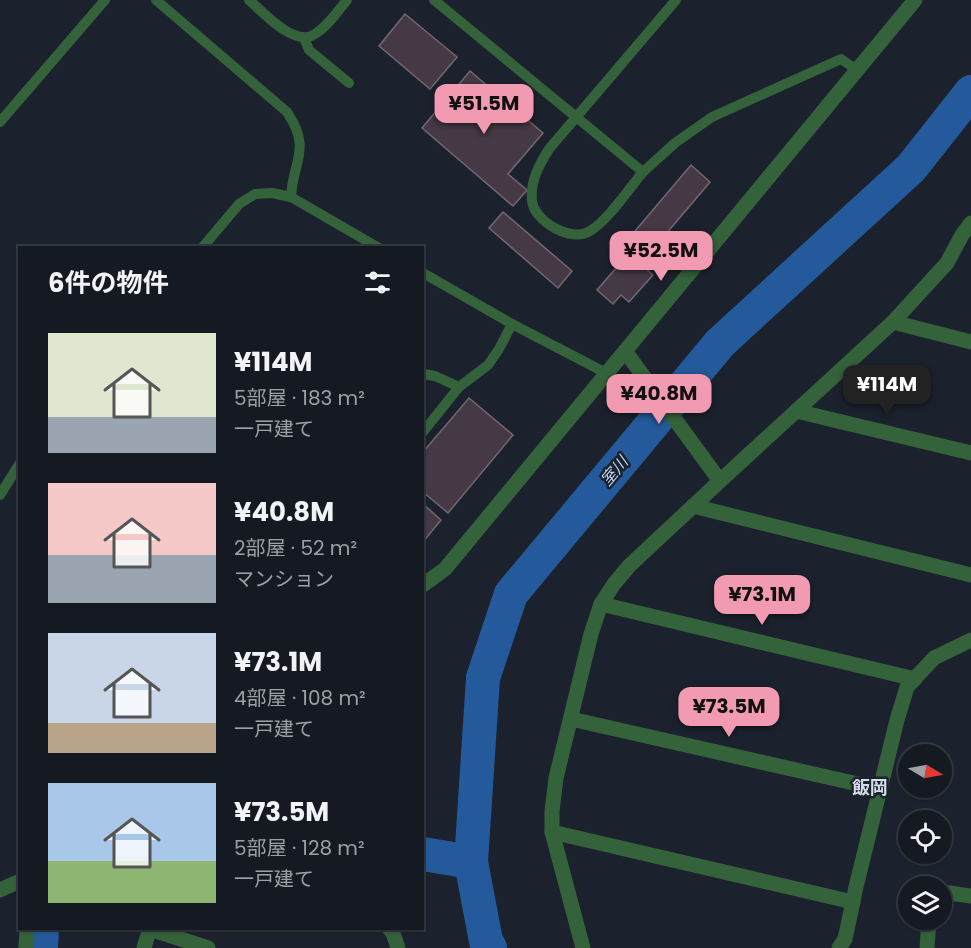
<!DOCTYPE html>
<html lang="ja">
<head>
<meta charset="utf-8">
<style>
  body { margin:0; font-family:Poppins,"Noto Sans JP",sans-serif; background:#22272f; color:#f1f3f6; height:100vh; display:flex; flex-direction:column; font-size:22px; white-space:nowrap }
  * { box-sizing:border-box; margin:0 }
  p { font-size:20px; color:#9da1a5 }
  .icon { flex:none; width:33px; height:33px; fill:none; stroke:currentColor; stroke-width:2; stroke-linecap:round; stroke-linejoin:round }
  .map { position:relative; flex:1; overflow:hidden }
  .sheet { position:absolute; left:18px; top:246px; width:406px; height:684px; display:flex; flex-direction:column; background:#151a22; border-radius:0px; box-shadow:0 2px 4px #0004,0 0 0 2px #343840 }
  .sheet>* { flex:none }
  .needle { width:39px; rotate:100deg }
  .fabs { position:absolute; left:898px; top:744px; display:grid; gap:12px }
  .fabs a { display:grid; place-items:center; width:54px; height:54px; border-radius:50%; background:#151a22; box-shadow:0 2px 4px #0004,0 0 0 2px #343840; font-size:30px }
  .price { position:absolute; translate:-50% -51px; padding:0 14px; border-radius:12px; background:#f19ab1; color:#111; font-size:20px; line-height:39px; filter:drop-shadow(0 2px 3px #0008) }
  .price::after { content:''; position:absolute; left:50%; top:36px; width:18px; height:14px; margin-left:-9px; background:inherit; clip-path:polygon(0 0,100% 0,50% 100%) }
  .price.active { background:#222; color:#fff }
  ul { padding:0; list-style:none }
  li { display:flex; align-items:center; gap:18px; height:150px; padding:0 30px }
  li span { display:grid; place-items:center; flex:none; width:168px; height:120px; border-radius:0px; color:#555 }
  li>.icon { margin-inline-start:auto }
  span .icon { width:72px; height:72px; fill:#fffc; stroke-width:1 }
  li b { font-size:26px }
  h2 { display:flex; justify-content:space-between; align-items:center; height:72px; padding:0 30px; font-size:26px }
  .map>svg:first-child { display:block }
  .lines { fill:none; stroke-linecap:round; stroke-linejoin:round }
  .river { stroke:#245a9b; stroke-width:34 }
  .building { fill:#443944; stroke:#726772; stroke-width:1.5 }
  .service { stroke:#34623a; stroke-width:10 }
  .minor { stroke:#34623a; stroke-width:15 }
  .tertiary { stroke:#34623a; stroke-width:15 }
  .labels { text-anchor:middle; stroke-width:5; stroke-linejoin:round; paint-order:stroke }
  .water-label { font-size:16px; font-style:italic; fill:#bad7fc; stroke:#1c222d }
  .quarter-label { font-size:18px; font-weight:bold; fill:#d5ddec; stroke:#1c222d }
</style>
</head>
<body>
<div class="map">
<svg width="971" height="948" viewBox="0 0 971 948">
  <rect width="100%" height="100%" fill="#1c222d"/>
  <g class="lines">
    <g class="river">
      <path d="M423,854L471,862"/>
      <path d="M41,948L42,928"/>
      <path d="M490,948L486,941L471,862L483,678L511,594L720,343L911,168L971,92"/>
    </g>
  </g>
  <g class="building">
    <path d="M405,14L457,57L430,89L379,46Z"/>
    <path d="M470,71L543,133L508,174L527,190L513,206L422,128Z"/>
    <path d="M691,165L710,182L649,254L630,237Z"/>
    <path d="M503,212L572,271L558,288L489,228Z"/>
    <path d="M629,253L653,275L629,302L621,295L613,304L597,290Z"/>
    <path d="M469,398L513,435L448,513L423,492V452Z"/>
    <path d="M423,504L441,520L423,542Z"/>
  </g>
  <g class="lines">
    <g class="service">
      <path d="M156,0L287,112C312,149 293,160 291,197"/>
      <path d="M249,0C264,13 295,48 315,34C328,26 337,12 347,0"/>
      <path d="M434,0L643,172L675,143L712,117L841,59L857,70"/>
      <path d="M304,38L309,50L349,83"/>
      <path d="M0,122L105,0"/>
      <path d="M643,172C628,190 609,219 590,231C571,243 534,221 532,201C530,181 539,165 549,149L676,0"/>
      <path d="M202,248L239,204L255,194L272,193L291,197L379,248"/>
      <path d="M423,273L512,324L606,373"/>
      <path d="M423,374L435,376L459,387"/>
      <path d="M423,432L459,387L488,365L499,349L512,324"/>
      <path d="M0,495L20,463"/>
    </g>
    <g class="minor">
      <path d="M893,322L971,342"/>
      <path d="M625,351L720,481L893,322L947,263L962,235L971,223"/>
      <path d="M796,411L971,453"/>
      <path d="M693,506L971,575"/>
      <path d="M423,585L445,569L915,0"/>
      <path d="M601,604L915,679"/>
      <path d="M571,719L880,789"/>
      <path d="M552,832L853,902"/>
      <path d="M0,890L20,881"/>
      <path d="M942,892L971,896"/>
      <path d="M389,928L393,933L398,948"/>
      <path d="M150,929L208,948"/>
      <path d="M26,948L27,928"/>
      <path d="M144,948L150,928"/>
      <path d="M839,948L845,939L856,887L897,720L907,687L934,658L971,640"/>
      <path d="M927,948L929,920"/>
    </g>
    <path class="tertiary" d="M583,948L552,832V811L556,778L591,634L601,604L614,584L629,566L720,481"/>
  </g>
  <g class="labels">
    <g class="water-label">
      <text transform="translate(614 471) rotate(-50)" y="6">室川</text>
    </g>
    <g class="quarter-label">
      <text x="870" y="794">飯岡</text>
    </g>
  </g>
</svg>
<div class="fabs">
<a><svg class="needle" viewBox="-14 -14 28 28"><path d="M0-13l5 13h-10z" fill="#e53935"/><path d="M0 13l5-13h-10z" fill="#9da1a5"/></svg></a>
<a><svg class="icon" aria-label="locate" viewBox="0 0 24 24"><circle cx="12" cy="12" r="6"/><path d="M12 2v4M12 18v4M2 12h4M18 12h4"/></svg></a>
<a><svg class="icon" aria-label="layers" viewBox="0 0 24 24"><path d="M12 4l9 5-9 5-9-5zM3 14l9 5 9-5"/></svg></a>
</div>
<b class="price" style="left:484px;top:135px">¥51.5M</b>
<b class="price" style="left:661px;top:282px">¥52.5M</b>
<b class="price active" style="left:887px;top:416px">¥114M</b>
<b class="price" style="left:659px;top:425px">¥40.8M</b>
<b class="price" style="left:762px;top:626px">¥73.1M</b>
<b class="price" style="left:729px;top:738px">¥73.5M</b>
<section class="sheet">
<h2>6件の物件<svg class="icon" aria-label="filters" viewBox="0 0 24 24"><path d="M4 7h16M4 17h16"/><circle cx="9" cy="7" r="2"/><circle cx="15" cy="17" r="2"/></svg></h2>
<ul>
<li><span style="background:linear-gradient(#dfe7d0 70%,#9aa5b1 0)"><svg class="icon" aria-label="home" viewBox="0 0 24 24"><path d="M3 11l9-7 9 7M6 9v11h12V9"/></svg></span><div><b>¥114M</b><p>5部屋 · 183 m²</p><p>一戸建て</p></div></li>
<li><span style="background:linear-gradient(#f6c9c9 60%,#9aa5b1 0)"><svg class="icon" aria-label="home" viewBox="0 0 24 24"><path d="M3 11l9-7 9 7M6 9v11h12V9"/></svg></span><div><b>¥40.8M</b><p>2部屋 · 52 m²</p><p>マンション</p></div></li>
<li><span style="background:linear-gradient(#c9d6e8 75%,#b9a48a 0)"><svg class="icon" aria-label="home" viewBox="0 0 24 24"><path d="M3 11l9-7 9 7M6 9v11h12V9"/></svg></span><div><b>¥73.1M</b><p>4部屋 · 108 m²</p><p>一戸建て</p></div></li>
<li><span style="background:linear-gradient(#a9c7e8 65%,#8fb573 0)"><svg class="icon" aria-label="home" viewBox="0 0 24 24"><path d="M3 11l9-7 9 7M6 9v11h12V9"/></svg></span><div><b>¥73.5M</b><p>5部屋 · 128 m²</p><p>一戸建て</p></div></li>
</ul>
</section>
</div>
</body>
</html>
